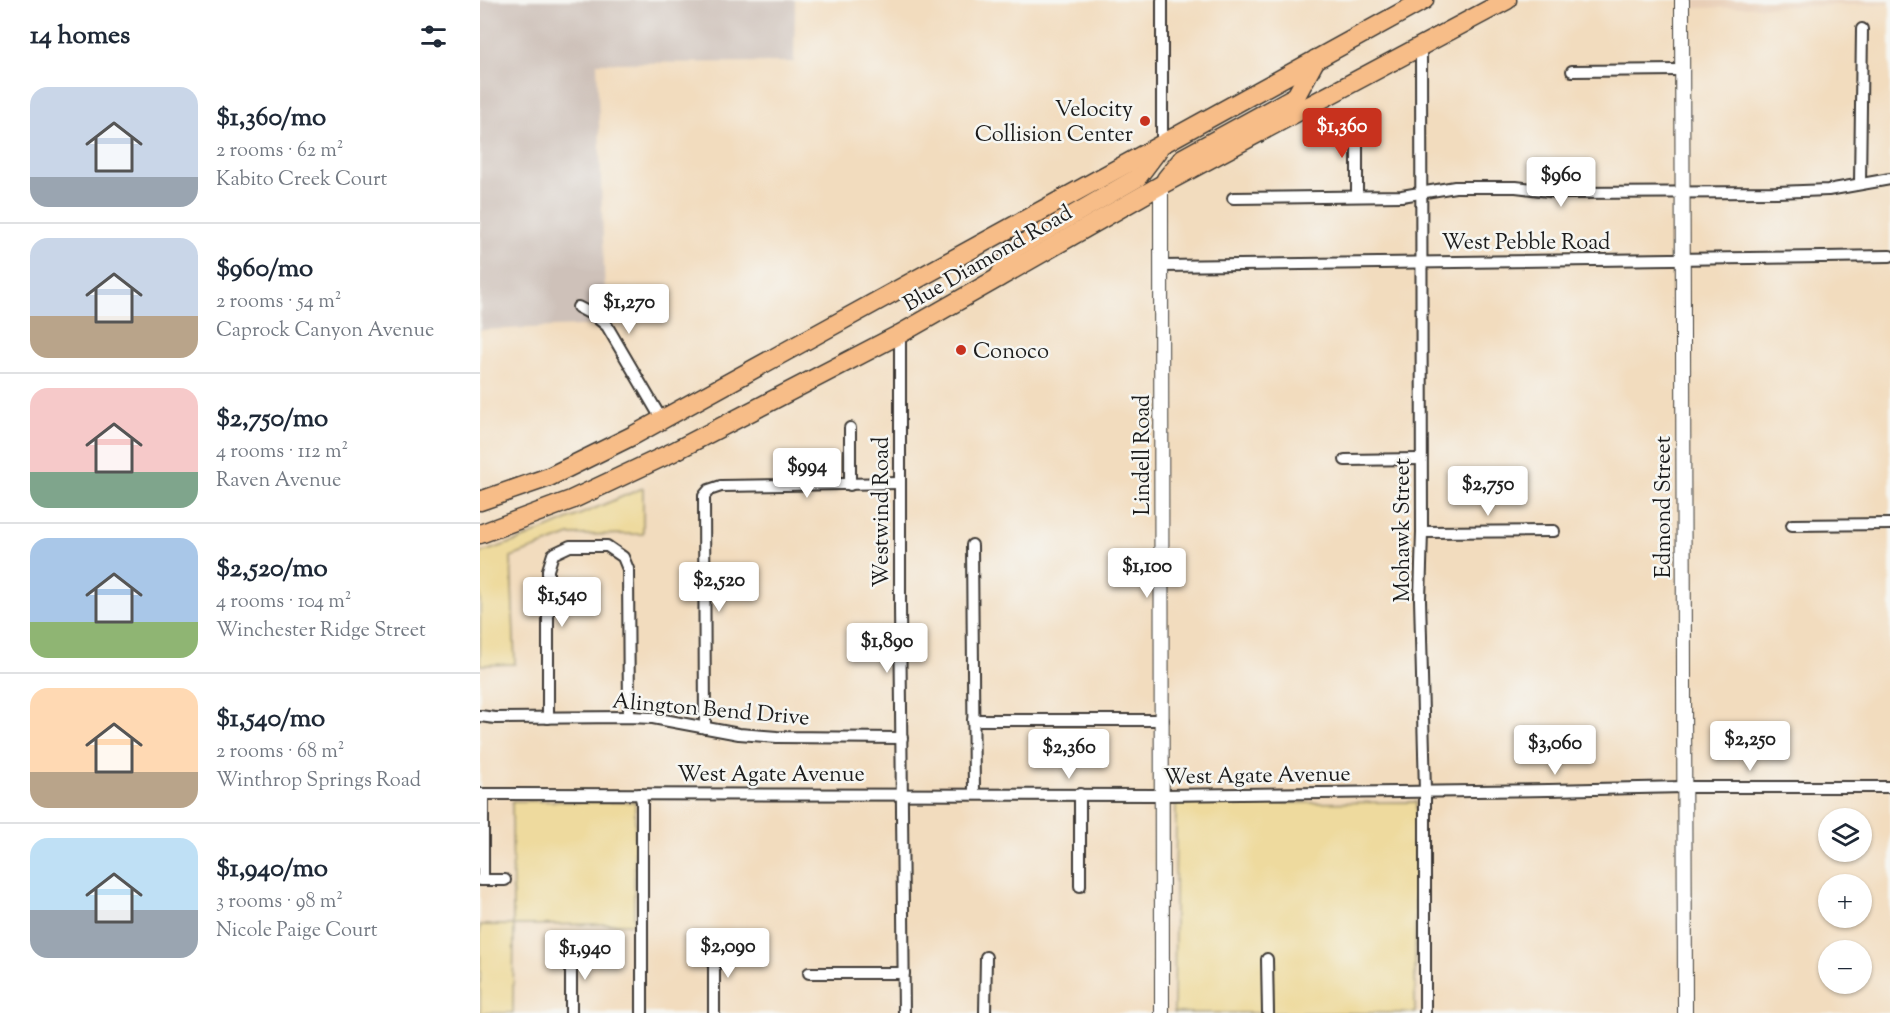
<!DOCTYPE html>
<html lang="en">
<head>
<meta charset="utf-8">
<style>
  body { margin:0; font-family:"Sorts Mill Goudy",serif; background:#f6f6f7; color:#1f2937; height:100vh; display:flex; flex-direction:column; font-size:22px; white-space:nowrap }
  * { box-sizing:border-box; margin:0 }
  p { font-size:20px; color:#747a83 }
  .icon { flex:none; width:33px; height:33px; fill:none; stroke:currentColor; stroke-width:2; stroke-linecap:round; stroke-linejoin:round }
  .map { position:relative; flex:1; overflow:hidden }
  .details { display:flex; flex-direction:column; background:#fff; width:480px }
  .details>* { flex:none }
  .controls { position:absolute; left:1338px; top:808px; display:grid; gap:12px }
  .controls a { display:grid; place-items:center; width:54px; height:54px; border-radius:50%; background:#fff; box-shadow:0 2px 4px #0004; font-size:30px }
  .price { position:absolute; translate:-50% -51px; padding:0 14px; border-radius:6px; background:#fff; color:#222; font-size:20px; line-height:39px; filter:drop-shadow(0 2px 3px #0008) }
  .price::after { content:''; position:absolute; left:50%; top:36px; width:18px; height:14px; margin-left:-9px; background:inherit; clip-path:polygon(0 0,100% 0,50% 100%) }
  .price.selected { background:#c8321e; color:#fff }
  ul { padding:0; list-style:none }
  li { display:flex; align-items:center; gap:18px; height:150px; padding:0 30px }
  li+li { border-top:2px solid #e0e1e3 }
  li span { display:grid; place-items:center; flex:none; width:168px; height:120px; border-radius:18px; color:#555 }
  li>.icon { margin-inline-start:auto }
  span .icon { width:72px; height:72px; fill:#fffc; stroke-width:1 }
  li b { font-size:26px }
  h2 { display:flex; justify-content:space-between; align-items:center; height:72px; padding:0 30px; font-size:26px }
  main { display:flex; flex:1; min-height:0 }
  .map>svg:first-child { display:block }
  .built { fill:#e8ceb6 }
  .industrial { fill:#cec1b9 }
  .sand { fill:#eeda9e; stroke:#857b5d; stroke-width:1.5 }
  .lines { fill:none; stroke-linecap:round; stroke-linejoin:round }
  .minor-casing { stroke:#3c3934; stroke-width:14 }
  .tertiary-casing { stroke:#3c3934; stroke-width:16 }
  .trunk-casing { stroke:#3c3934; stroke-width:21 }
  .minor { stroke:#fff; stroke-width:10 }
  .tertiary { stroke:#fff; stroke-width:14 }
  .trunk { stroke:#f7bd88; stroke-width:18 }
  .poi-dot { fill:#c8321e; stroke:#f6f6f2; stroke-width:2 }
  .labels { text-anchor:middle; stroke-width:5; stroke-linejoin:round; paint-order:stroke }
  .poi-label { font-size:22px; fill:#1c1c1c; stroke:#f6f6f2; text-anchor:end }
  .street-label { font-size:22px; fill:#1c1c1c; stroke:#f6f6f2 }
</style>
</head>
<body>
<main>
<section class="details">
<h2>14 homes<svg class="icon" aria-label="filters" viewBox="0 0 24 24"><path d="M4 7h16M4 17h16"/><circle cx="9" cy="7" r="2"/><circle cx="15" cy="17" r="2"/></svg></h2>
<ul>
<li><span style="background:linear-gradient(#c9d6e8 75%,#9aa5b1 0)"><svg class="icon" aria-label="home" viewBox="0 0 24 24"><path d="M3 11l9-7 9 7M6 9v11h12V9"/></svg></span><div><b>$1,360/mo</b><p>2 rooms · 62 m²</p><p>Kabito Creek Court</p></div></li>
<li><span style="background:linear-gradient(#c9d6e8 65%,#b9a48a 0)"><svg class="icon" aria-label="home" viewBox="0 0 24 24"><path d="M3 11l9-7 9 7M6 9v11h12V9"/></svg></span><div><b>$960/mo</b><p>2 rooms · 54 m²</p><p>Caprock Canyon Avenue</p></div></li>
<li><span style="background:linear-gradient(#f6c9c9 70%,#7fa58c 0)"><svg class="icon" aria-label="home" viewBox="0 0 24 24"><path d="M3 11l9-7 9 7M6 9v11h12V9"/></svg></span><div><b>$2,750/mo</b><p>4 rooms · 112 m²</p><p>Raven Avenue</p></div></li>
<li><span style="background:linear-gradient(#a9c7e8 70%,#8fb573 0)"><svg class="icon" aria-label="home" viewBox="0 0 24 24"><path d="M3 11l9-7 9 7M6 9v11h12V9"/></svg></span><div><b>$2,520/mo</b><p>4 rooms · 104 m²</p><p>Winchester Ridge Street</p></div></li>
<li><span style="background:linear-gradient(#ffd9b3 70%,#b9a48a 0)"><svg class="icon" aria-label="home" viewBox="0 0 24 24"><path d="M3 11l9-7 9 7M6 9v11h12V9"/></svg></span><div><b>$1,540/mo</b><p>2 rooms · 68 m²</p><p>Winthrop Springs Road</p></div></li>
<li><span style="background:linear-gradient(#bfe0f5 60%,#9aa5b1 0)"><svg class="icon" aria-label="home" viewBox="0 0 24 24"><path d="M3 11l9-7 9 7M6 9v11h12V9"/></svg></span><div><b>$1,940/mo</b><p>3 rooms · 98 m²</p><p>Nicole Paige Court</p></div></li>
</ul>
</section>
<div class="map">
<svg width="1410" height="1013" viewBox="0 0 1410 1013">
  <rect width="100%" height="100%" fill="#f6f6f2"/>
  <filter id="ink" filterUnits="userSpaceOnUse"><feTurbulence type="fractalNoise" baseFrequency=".0167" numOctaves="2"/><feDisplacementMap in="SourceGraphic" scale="12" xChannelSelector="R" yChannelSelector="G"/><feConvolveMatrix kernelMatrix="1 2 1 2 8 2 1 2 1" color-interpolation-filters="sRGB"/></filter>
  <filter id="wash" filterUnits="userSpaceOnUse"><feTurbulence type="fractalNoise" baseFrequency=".008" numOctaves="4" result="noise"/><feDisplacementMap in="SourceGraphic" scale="24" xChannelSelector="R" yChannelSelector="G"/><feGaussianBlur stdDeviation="1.35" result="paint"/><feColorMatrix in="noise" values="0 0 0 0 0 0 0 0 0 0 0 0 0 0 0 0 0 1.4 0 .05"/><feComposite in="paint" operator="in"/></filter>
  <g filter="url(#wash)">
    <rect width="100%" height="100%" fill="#f2dcbe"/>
    <path class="built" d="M1215,0H1410V4L1215,8Z"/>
    <path class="industrial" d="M0,0H315L314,62L117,63L126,325L0,330Z"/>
    <g class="sand">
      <path d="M163,488V534L90,535L31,557L35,664L0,665V553L40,540Z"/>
      <path d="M32,801L155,802L154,924L34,925L33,1013H0V925H33Z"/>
      <path d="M936,802L935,1013H694L696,804Z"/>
    </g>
  </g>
  <g filter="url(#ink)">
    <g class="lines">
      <defs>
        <g id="minor">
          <path d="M682,0V144"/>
          <path d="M941,47L942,532L940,599L945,791V1013"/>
          <path d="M1092,71L1201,70"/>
          <path d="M877,123V196"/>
          <path d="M1380,183L1382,29"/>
          <path d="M753,198L922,196L975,187H1036L1085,193L1297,192L1348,190L1410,179"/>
          <path d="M681,266L1410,256"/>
          <path d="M98,307L115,316L127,326L182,420"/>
          <path d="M420,334V607L424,1013"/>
          <path d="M370,428V485"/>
          <path d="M865,460L940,459"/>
          <path d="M1312,525L1410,524"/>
          <path d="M942,532L1074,531"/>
          <path d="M492,545L494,794"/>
          <path d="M0,716L15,718L149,717L173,718L259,734L297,737L422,738"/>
          <path d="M68,718V570L73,554L90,546H127L143,557L148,569L149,717"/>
          <path d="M493,720H683"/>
          <path d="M225,728L224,496L229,490L241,486L419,483"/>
          <path d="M0,794L683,795L1069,790L1204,787H1410"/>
          <path d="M3,794V880"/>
          <path d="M160,794L162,802V1013"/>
          <path d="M600,794V886"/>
          <path d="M0,880H25"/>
          <path d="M234,945V1013"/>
          <path d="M787,959L788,1013"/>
          <path d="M329,973H424"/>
          <path d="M91,1013V948"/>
          <path d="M505,1013L506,957"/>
        </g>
        <g id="tertiary">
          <path d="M1202,0L1205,1013"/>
          <path d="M681,185L682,1013"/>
        </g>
        <g id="trunk">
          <path d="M686,179L703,158L816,96L836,59"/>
          <path d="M518,278L534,249L657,178L678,150"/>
          <path d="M0,501L69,477L154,435L944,0"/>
          <path d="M0,534L91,500L193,452L420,334L681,185L1027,0"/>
        </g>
      </defs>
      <use href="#minor" class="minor-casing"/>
      <use href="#tertiary" class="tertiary-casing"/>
      <use href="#trunk" class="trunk-casing"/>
      <use href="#minor" class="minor"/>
      <use href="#tertiary" class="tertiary"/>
      <use href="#trunk" class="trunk"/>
    </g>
  </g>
  <g class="poi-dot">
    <circle cx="665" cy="121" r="6"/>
    <circle cx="481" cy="350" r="6"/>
  </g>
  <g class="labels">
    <g class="poi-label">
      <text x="653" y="116">Velocity<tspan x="653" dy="25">Collision Center</tspan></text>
      <text x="493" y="358" text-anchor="start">Conoco</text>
    </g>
    <g class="street-label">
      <text x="1046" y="249">West Pebble Road</text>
      <text transform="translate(507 257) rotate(-30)" y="8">Blue Diamond Road</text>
      <text transform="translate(661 455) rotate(-90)" y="8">Lindell Road</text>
      <text transform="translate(1182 507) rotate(-90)" y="8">Edmond Street</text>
      <text transform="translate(400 512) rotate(-90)" y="8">Westwind Road</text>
      <text transform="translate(921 530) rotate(-90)" y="8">Mohawk Street</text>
      <text transform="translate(231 708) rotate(5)" y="8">Alington Bend Drive</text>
      <text x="291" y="781">West Agate Avenue</text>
      <text transform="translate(777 774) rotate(-1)" y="8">West Agate Avenue</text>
    </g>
  </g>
</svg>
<div class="controls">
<a><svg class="icon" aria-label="layers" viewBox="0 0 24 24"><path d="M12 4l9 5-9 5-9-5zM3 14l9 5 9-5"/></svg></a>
<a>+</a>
<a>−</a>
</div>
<b class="price selected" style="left:862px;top:159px">$1,360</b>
<b class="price" style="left:1081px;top:208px">$960</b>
<b class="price" style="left:149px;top:335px">$1,270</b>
<b class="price" style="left:327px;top:499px">$994</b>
<b class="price" style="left:1008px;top:517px">$2,750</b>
<b class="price" style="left:667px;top:599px">$1,100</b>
<b class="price" style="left:239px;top:613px">$2,520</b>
<b class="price" style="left:82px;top:628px">$1,540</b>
<b class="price" style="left:407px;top:674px">$1,890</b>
<b class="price" style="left:1270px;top:772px">$2,250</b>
<b class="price" style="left:1075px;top:776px">$3,060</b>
<b class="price" style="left:589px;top:780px">$2,360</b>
<b class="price" style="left:248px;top:979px">$2,090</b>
<b class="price" style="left:105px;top:981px">$1,940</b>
</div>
</main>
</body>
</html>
